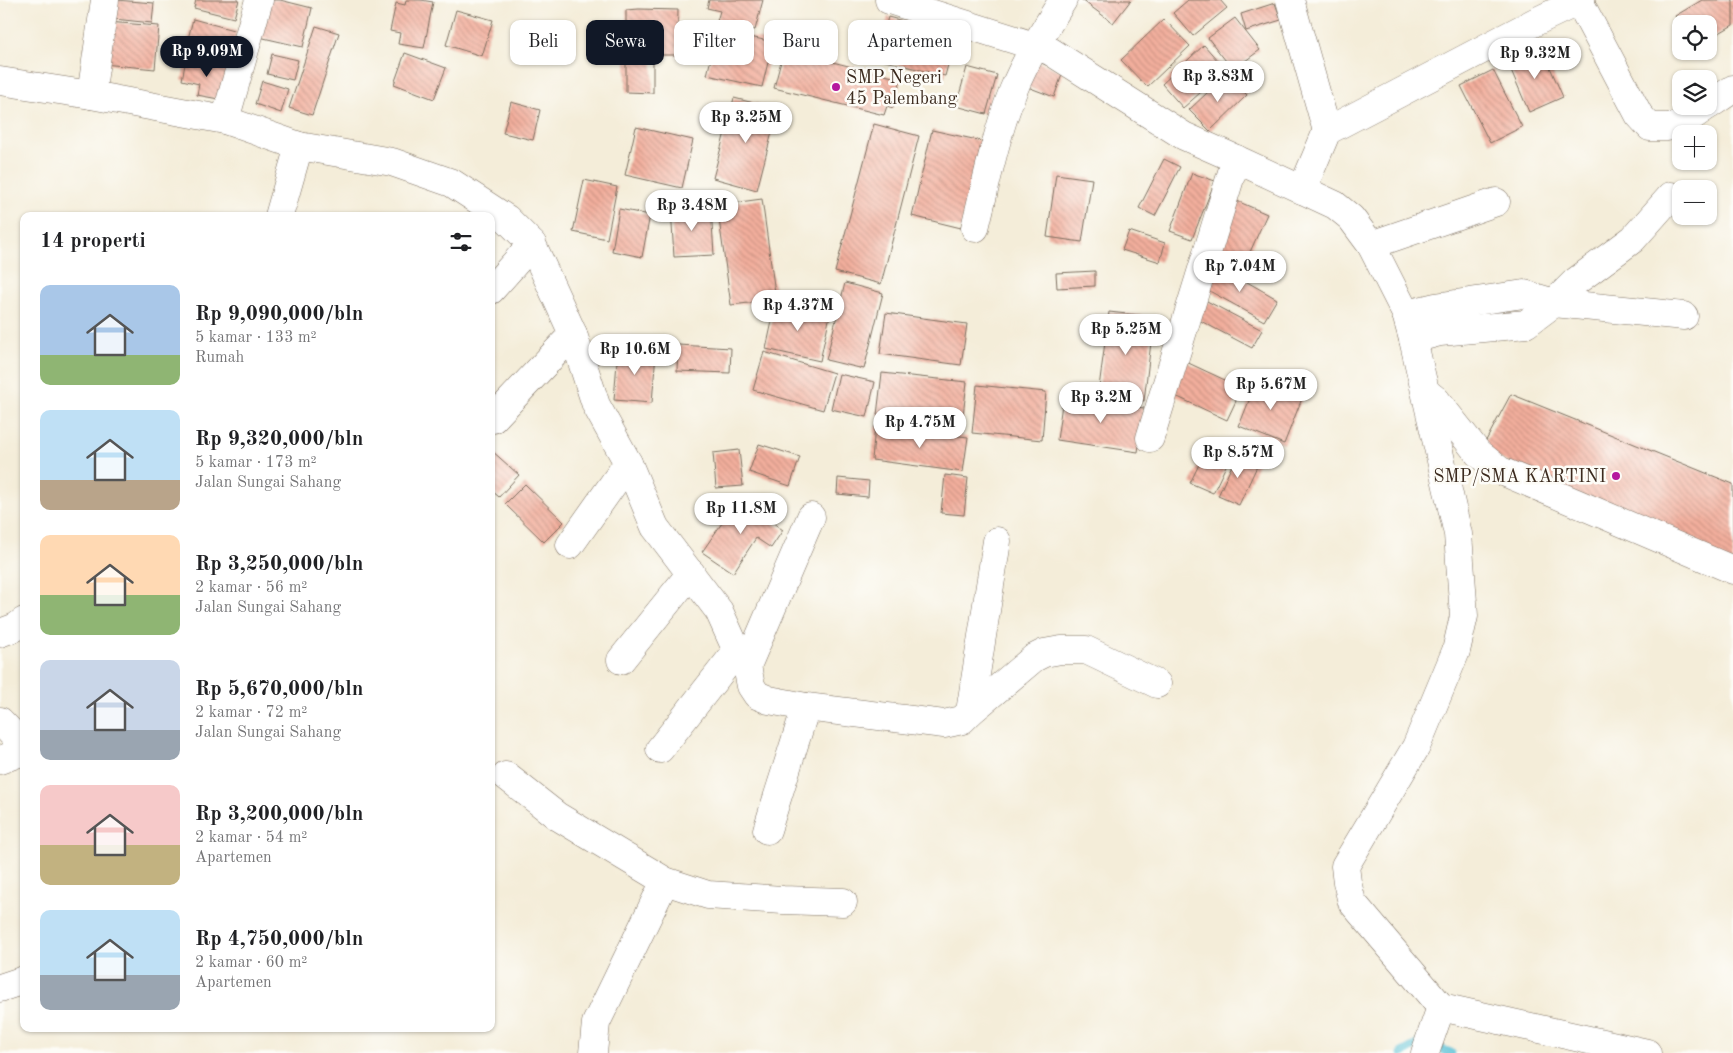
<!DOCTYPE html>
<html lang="id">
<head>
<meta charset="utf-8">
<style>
  body { margin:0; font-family:"Old Standard TT",serif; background:#f2f2f2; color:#202124; height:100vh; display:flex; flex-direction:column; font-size:19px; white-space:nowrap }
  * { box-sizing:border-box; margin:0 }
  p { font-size:16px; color:#757577 }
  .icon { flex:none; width:28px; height:28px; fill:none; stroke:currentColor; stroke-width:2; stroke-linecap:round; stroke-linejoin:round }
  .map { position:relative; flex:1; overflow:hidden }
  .side { position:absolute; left:20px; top:212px; width:475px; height:820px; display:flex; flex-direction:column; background:#fff; border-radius:10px; box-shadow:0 1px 4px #0004 }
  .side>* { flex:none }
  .top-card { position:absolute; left:510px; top:20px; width:475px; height:45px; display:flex; gap:10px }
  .fabs { position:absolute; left:1672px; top:15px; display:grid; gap:10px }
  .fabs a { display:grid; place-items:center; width:45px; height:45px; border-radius:10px; background:#fff; box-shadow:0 1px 4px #0004; font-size:25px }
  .price { position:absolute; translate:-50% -42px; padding:0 11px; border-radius:18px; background:#fff; color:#222; font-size:16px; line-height:32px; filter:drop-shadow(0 1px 2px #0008) }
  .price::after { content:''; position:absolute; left:50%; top:30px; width:15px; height:11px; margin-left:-8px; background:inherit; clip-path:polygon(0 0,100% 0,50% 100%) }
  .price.active { background:#111827; color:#fff }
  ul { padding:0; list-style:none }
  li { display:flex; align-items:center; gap:15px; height:125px; padding:0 20px }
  li span { display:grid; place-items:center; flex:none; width:140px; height:100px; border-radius:10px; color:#555 }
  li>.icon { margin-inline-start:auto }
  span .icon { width:60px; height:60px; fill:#fffc; stroke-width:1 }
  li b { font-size:21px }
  h2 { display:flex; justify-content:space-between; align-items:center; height:60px; padding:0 20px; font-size:21px }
  .chip { padding:0 18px; border-radius:10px; background:#fff; box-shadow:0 1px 4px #0004; font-size:18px; line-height:45px }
  .chip.active { background:#111827; color:#fff }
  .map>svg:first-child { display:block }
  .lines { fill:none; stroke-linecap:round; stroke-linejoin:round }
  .stream { stroke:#59c0d6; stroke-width:9 }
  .building { fill:url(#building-back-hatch) }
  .minor-casing { stroke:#7c6e5f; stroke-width:29 }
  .minor { stroke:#fff; stroke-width:28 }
  .poi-dot { fill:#b5179e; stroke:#fdfcf7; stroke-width:2 }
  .labels { text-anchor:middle; stroke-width:5; stroke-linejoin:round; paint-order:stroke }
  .poi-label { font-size:18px; fill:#3b2a1e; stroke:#fdfcf7; text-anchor:start }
</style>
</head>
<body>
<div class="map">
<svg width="1733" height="1053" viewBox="0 0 1733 1053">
  <defs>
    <pattern id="building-back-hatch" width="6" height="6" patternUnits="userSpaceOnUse" patternTransform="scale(1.25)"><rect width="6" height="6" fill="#f3af9d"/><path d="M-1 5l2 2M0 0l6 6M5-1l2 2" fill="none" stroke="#c68f7f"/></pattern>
  </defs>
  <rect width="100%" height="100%" fill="#fdfcf7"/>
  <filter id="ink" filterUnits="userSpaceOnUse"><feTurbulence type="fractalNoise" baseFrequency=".02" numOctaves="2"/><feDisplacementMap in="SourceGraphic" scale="10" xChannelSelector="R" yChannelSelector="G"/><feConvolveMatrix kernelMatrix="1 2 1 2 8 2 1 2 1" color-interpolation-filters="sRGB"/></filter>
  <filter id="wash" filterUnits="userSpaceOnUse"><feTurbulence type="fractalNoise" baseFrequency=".0096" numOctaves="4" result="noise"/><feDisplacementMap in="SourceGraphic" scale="20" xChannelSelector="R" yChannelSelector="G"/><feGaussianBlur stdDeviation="1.12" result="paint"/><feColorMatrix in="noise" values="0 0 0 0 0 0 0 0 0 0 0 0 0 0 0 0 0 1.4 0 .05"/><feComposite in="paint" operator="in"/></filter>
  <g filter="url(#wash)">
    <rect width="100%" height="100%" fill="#f4edd9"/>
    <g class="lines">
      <path class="stream" d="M1402,1053L1422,1042L1451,1053"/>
    </g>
    <g id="blocks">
      <g class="building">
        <path d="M116,0L154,3L152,23L114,19Z"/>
        <path d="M196,0H239L234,18L194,8Z"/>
        <path d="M268,0H280L312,8L303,47L259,37Z"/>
        <path d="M406,0H421L433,2L424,48L398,44L400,33L390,31L396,3L405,5Z"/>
        <path d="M709,0H763L755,30L717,21L720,11L707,8Z"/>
        <path d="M1082,0H1131L1113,23Z"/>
        <path d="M1188,0H1220L1227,8L1193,36L1173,13Z"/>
        <path d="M1702,0H1733V25L1709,39V24H1680L1675,16Z"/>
        <path d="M1275,3L1281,20L1246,31L1241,14Z"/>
        <path d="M639,9L678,10L677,55H653V93L626,92V10Z"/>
        <path d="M456,10L493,20L482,56L446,45Z"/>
        <path d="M888,17L956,35L945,76L877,59Z"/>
        <path d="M1235,18L1260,50L1233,70L1208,38Z"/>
        <path d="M193,19L237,31L229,59L186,47Z"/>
        <path d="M1164,19L1190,46L1147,87L1121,60Z"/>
        <path d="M107,22L159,26L155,69L103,64Z"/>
        <path d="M316,26L339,33L312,115L289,108Z"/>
        <path d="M718,30L773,42L762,87L707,75Z"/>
        <path d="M1204,45L1226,70L1183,108L1162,84Z"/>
        <path d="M1542,49L1563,97L1529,112L1508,63Z"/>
        <path d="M784,50L901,79L893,108L887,106L884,115L774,88Z"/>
        <path d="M405,53L446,68L434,99L394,84Z"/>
        <path d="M272,54L298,60L293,80L267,74Z"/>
        <path d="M186,59L229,67L224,100L197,95L199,84L182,80Z"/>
        <path d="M1034,60L1063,72L1054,97L1025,86Z"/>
        <path d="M967,67L997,75L986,114L956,106Z"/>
        <path d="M1493,70L1522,127L1490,143L1461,86Z"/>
        <path d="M1227,74L1247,95L1210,131L1189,110Z"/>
        <path d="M262,81L288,89L281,113L255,104Z"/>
        <path d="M734,98L778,109L757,190L713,178Z"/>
        <path d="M511,102L540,110L533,140L503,133Z"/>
        <path d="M874,124L919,136L881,284L835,272Z"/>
        <path d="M636,127L693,140L682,188L625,175Z"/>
        <path d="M932,130L982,141L961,228L912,216Z"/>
        <path d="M1164,159L1180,167L1155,216L1139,208Z"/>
        <path d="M1192,173L1215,181L1192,239L1170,231Z"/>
        <path d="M1056,174L1092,179L1082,242L1047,237Z"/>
        <path d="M584,180L617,187L607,239L573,232Z"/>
        <path d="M762,199L776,300L731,305L717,205Z"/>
        <path d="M1237,201L1267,214L1242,270L1212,257Z"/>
        <path d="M711,207L714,255L674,257L671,209Z"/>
        <path d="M619,209L650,215L642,257L612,251Z"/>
        <path d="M1129,231L1165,243L1160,262L1122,250Z"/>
        <path d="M1217,265L1277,299L1264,321L1204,288Z"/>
        <path d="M1095,271V286L1057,288L1056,273Z"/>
        <path d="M845,283L883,293L864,369L826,360Z"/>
        <path d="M1205,300L1262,330L1252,348L1195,318Z"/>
        <path d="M776,303L830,315L820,361L766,349Z"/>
        <path d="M1109,312L1154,317L1144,401L1098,395Z"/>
        <path d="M886,313L967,324L961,365L880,354Z"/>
        <path d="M678,345L731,348L730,373L677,371Z"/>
        <path d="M618,349L656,352L652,403L614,400Z"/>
        <path d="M764,352L834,373L823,410L753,390Z"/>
        <path d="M1182,360L1242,388L1227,420L1167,392Z"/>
        <path d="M882,373L967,382L962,424L877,415Z"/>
        <path d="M839,374L875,382L867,417L831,409Z"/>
        <path d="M1258,378L1303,396L1284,444L1239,426Z"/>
        <path d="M977,385L1046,392L1042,440L972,433Z"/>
        <path d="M1511,394L1733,484V566L1481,450Z"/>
        <path d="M1063,397L1144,408L1138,452L1057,440Z"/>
        <path d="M875,426L968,437L963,472L872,460Z"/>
        <path d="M1211,440L1233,451L1213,493L1190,483Z"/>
        <path d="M759,444L800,457L790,486L749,472Z"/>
        <path d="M491,450L519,475L499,497L491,490Z"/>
        <path d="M739,450L743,486L716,488L713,453Z"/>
        <path d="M1238,452L1259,462L1239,505L1218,496Z"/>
        <path d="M945,475L968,478L964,515L941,513Z"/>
        <path d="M838,478L869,481L868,497L837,494Z"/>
        <path d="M525,484L564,522L544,542L505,504Z"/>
        <path d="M740,497L771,518L769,520L783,530L771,548L756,538L733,573L702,552Z"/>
      </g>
    </g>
  </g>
  <g filter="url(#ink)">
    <use href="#blocks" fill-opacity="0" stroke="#7c6e5f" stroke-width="1"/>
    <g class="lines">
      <defs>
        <g id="minor">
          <path d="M889,0L1050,51L1184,136L1236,159L1335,205L1351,218L1371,245L1406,314L1413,339L1458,534L1464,616L1456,651L1416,747L1345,866L1347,882L1352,902L1441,1007L1647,1053"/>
          <path d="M1290,0L1327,131"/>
          <path d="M1579,1L1639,115L1650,127H1667L1680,125L1707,106"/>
          <path d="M0,81L91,95L225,120L299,146L392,162L452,183L507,219L532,244L573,334L596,405L628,463L655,527L719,611L737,651L747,666L751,686L757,695L769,700L806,707L944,724L962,720L970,712L997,541"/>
          <path d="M91,95L105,0"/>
          <path d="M1709,105L1733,89"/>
          <path d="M225,120L259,0"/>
          <path d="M1302,190L1327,131L1535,22L1581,0"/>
          <path d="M279,216L299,146"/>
          <path d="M975,228C986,183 996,134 1013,91C1026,59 1045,29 1063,0"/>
          <path d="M1371,245L1496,202"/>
          <path d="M491,290L532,244"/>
          <path d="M1406,314L1435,307L1524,294L1554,303L1684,316"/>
          <path d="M1413,339L1440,332L1526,324L1554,303L1575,282L1633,239L1671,196"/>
          <path d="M1426,392L1436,400L1478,453L1499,470L1733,570"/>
          <path d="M493,419L573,334"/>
          <path d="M1150,438L1236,159"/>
          <path d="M570,545L628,463"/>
          <path d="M0,633L16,627L24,621"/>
          <path d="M621,660L691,573"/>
          <path d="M747,666L811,517"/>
          <path d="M970,712L1034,658L1044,653L1061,650H1086L1157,684"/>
          <path d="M0,721L24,746"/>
          <path d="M660,749L737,651"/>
          <path d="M0,760L24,751"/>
          <path d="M506,776L557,816L665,881L708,895L783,900L843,902"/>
          <path d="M767,830L806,707"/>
          <path d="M0,988L24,980"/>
          <path d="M593,1053L596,1023L665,881"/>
          <path d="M1425,1053L1441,1007"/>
        </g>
      </defs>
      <use href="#minor" class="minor-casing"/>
      <use href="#minor" class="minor"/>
    </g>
  </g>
  <g class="poi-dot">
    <circle cx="836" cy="87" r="5"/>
    <circle cx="1616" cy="476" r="5"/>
  </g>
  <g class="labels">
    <g class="poi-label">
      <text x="846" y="83">SMP Negeri<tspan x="846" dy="21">45 Palembang</tspan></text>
      <text x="1606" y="482" text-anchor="end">SMP/SMA KARTINI</text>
    </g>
  </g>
</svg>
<div class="fabs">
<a><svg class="icon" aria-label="locate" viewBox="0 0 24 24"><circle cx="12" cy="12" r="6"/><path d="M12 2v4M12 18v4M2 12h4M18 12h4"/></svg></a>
<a><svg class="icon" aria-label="layers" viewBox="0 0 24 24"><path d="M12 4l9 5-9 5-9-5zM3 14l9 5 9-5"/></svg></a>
<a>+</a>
<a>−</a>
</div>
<b class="price active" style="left:207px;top:78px">Rp 9.09M</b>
<b class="price" style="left:1535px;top:80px">Rp 9.32M</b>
<b class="price" style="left:1218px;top:103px">Rp 3.83M</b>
<b class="price" style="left:746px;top:144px">Rp 3.25M</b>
<b class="price" style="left:692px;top:232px">Rp 3.48M</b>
<b class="price" style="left:1240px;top:293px">Rp 7.04M</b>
<b class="price" style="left:798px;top:332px">Rp 4.37M</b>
<b class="price" style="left:1126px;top:356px">Rp 5.25M</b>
<b class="price" style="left:635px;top:376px">Rp 10.6M</b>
<b class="price" style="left:1271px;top:411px">Rp 5.67M</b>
<b class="price" style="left:1101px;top:424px">Rp 3.2M</b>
<b class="price" style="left:920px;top:449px">Rp 4.75M</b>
<b class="price" style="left:1238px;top:479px">Rp 8.57M</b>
<b class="price" style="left:741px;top:535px">Rp 11.8M</b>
<div class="top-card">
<a class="chip">Beli</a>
<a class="chip active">Sewa</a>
<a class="chip">Filter</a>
<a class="chip">Baru</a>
<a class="chip">Apartemen</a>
</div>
<section class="side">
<h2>14 properti<svg class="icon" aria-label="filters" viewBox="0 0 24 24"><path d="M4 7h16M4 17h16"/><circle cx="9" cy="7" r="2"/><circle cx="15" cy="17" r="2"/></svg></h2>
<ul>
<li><span style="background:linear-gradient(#a9c7e8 70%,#8fb573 0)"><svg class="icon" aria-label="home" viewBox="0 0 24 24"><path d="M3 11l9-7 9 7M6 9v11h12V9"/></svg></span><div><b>Rp 9,090,000/bln</b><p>5 kamar · 133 m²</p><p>Rumah</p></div></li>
<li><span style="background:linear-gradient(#bfe0f5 70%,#b9a48a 0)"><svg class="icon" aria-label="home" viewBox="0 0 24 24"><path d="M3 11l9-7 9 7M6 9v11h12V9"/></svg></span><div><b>Rp 9,320,000/bln</b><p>5 kamar · 173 m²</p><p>Jalan Sungai Sahang</p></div></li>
<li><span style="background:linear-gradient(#ffd9b3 60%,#8fb573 0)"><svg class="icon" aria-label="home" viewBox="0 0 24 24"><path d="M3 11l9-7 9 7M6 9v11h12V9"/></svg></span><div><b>Rp 3,250,000/bln</b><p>2 kamar · 56 m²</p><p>Jalan Sungai Sahang</p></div></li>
<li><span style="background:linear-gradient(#c9d6e8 70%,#9aa5b1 0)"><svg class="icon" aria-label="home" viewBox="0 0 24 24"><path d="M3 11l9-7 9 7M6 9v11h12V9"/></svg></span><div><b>Rp 5,670,000/bln</b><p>2 kamar · 72 m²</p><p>Jalan Sungai Sahang</p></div></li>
<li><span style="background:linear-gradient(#f6c9c9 60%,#c2b280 0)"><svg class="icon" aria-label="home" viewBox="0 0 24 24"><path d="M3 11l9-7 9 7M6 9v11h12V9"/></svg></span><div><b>Rp 3,200,000/bln</b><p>2 kamar · 54 m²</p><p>Apartemen</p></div></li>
<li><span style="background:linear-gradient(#bfe0f5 65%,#9aa5b1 0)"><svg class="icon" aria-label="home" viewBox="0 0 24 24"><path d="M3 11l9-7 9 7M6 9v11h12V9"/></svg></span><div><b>Rp 4,750,000/bln</b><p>2 kamar · 60 m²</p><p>Apartemen</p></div></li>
</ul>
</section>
</div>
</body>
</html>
